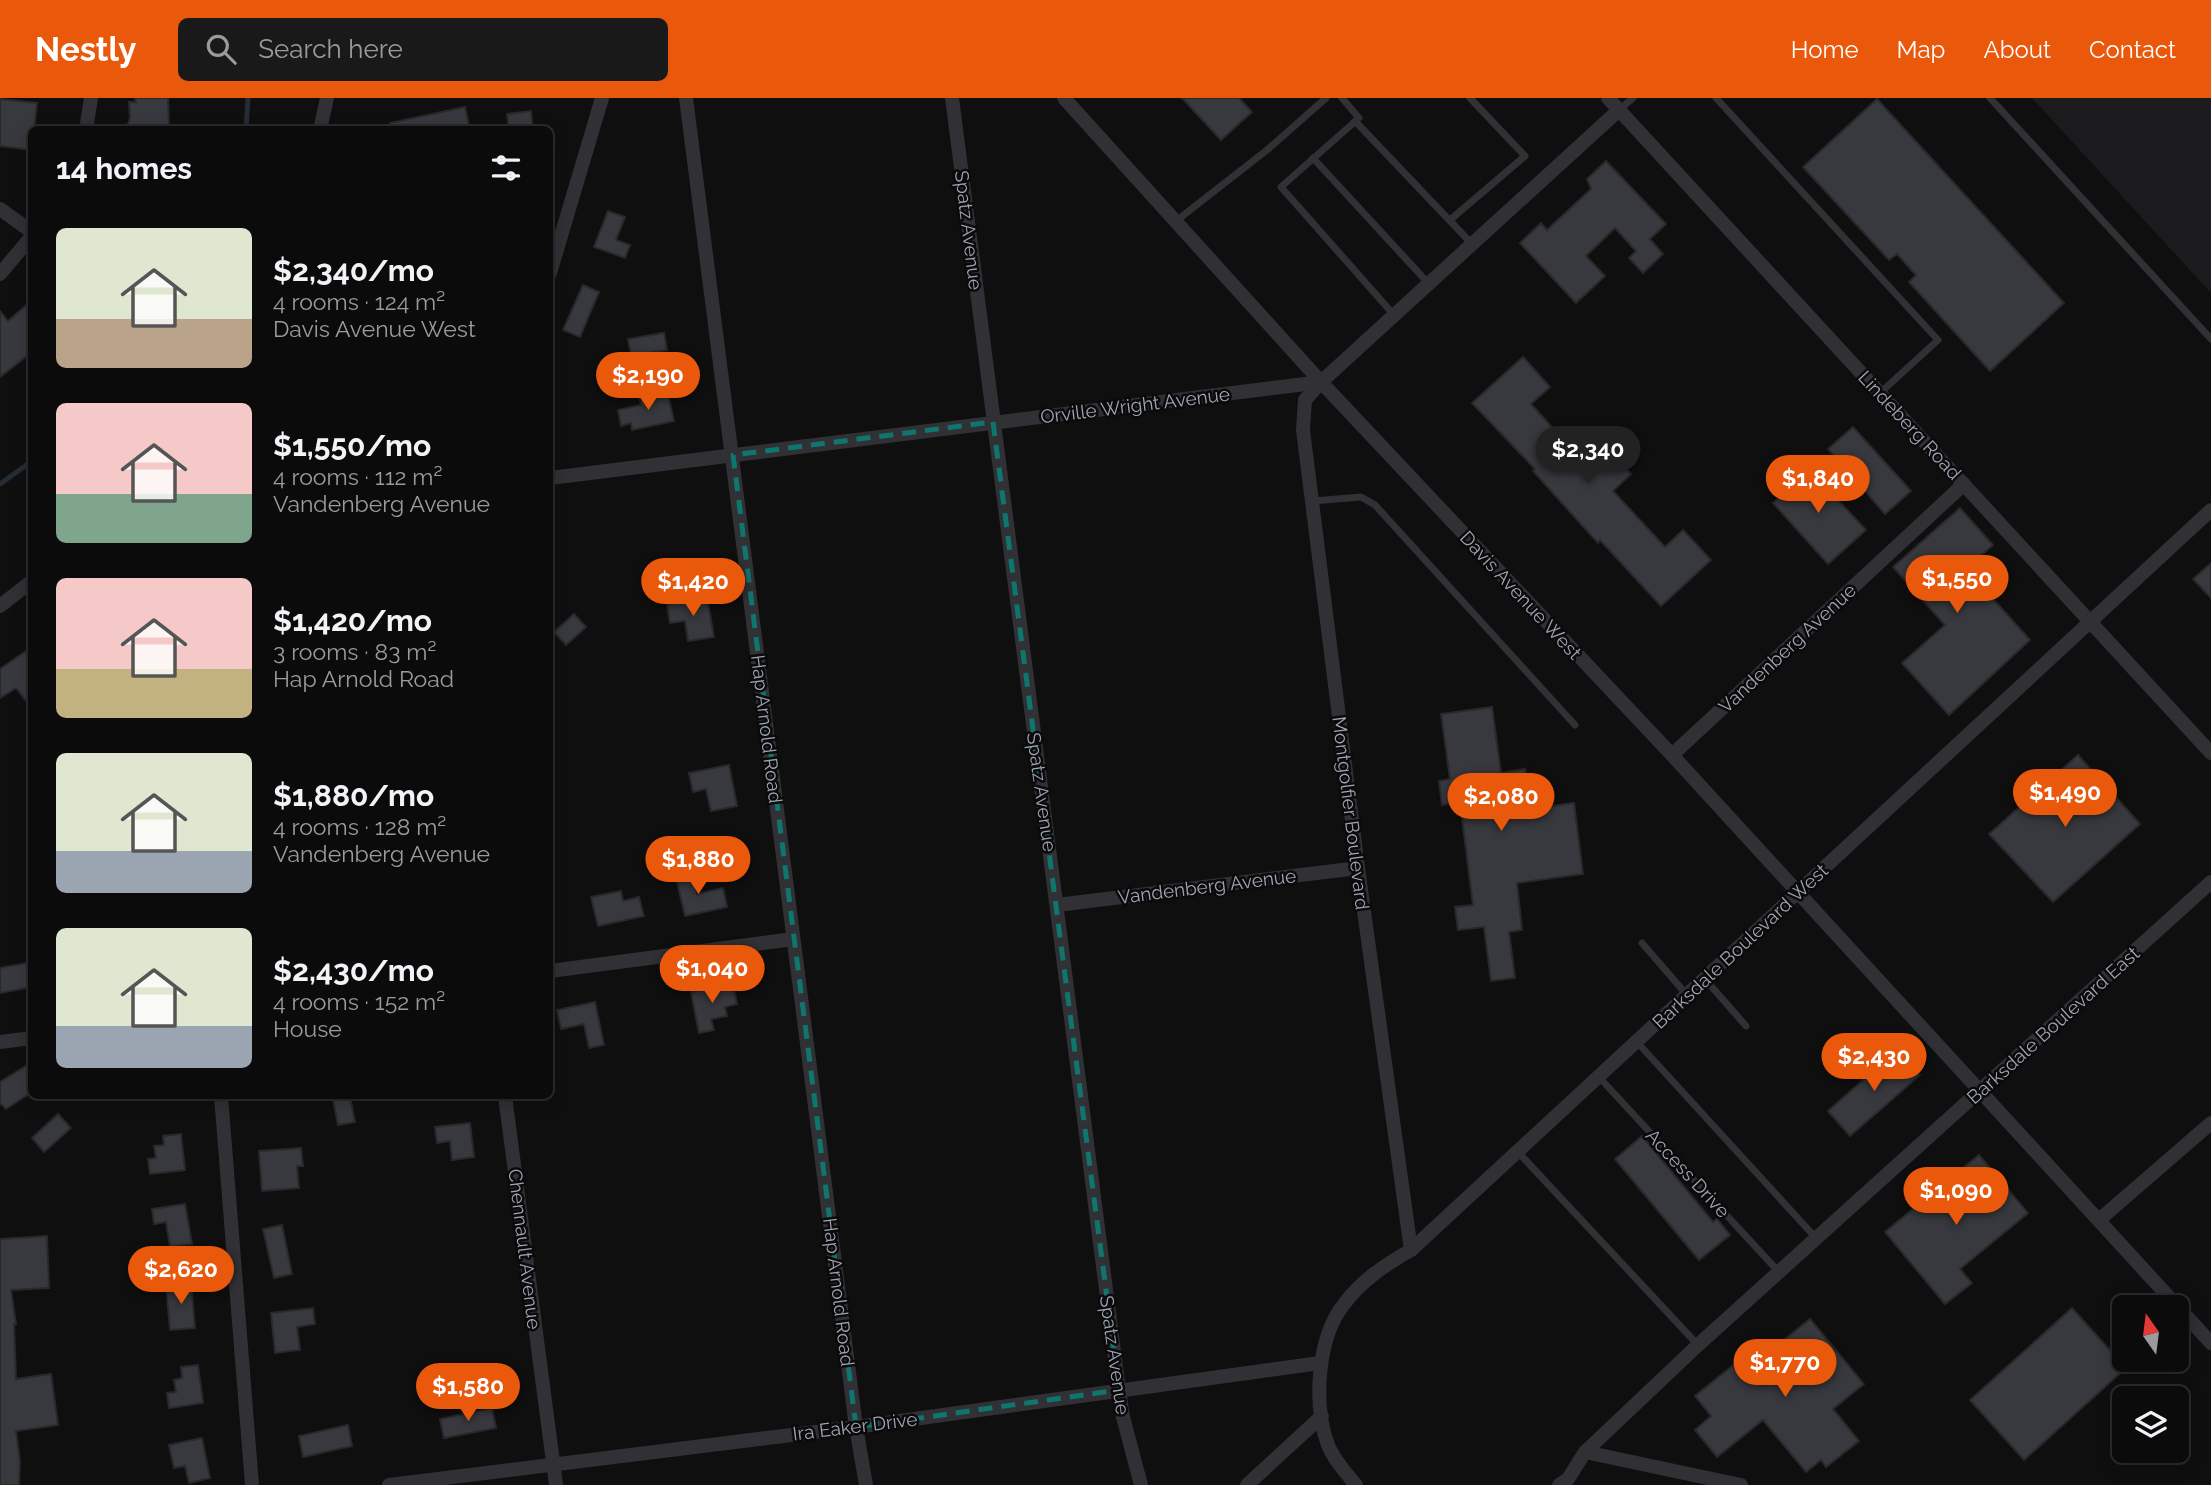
<!DOCTYPE html>
<html lang="en">
<head>
<meta charset="utf-8">
<style>
  body { margin:0; font-family:Raleway,sans-serif; background:#19191a; color:#f1f3f6; height:100vh; display:flex; flex-direction:column; font-size:26px; white-space:nowrap }
  * { box-sizing:border-box; margin:0 }
  p { font-size:23px; color:#9a9b9d }
  .icon { flex:none; width:38px; height:38px; fill:none; stroke:currentColor; stroke-width:2; stroke-linecap:round; stroke-linejoin:round }
  .map { position:relative; flex:1; overflow:hidden }
  .drawer { position:absolute; left:28px; top:28px; width:525px; height:973px; display:flex; flex-direction:column; background:#0b0b0c; border-radius:10px; box-shadow:0 4px 18px #0003,0 0 0 2px #2b2b2d }
  .drawer>* { flex:none }
  .needle { width:46px; rotate:346deg }
  .controls { position:absolute; left:2112px; top:1197px; display:grid; gap:14px }
  .controls a { display:grid; place-items:center; width:77px; height:77px; border-radius:10px; background:#0b0b0c; box-shadow:0 4px 18px #0003,0 0 0 2px #2b2b2d; font-size:35px }
  .price { position:absolute; translate:-50% -60px; padding:0 16px; border-radius:24px; background:#ea580c; color:#fff; font-size:23px; line-height:46px; filter:drop-shadow(0 2px 4px #0008) }
  .price::after { content:''; position:absolute; left:50%; top:42px; width:21px; height:16px; margin-left:-10px; background:inherit; clip-path:polygon(0 0,100% 0,50% 100%) }
  .price.current { background:#222; color:#fff }
  ul { padding:0; list-style:none }
  li { display:flex; align-items:center; gap:21px; height:175px; padding:0 28px }
  li span { display:grid; place-items:center; flex:none; width:196px; height:140px; border-radius:10px; color:#555 }
  li>.icon { margin-inline-start:auto }
  span .icon { width:84px; height:84px; fill:#fffc; stroke-width:1 }
  li b { font-size:30px }
  h2 { display:flex; justify-content:space-between; align-items:center; height:84px; padding:0 28px; font-size:30px }
  header { display:flex; align-items:center; gap:42px; box-sizing:border-box; height:98px; padding:0 35px; background:#ea580c; color:#fff }
  header strong { font-size:33px }
  nav { display:flex; gap:38px; margin-inline-start:auto; font-size:24px }
  .search { width:490px; height:63px; background:#19191a; display:flex; align-items:center; gap:18px; box-sizing:border-box; padding:0 24px; border-radius:10px; color:#9a9b9d; font-size:26px }
  .map>svg:first-child { display:block }
  .built { fill:#1b1b1d }
  .lines { fill:none; stroke-linecap:round; stroke-linejoin:round }
  .stream { stroke:#252c34; stroke-width:5 }
  .building { fill:#38393e; stroke:#29292c; stroke-width:2 }
  .service { stroke:#303035; stroke-width:7 }
  .minor { stroke:#303035; stroke-width:14 }
  .marked { fill:none; stroke:#0f766e; stroke-width:5; stroke-dasharray:14 9; stroke-linejoin:round }
  .labels { text-anchor:middle; stroke-width:5; stroke-linejoin:round; paint-order:stroke }
  .street-label { font-size:19px; fill:#9fa3b2; stroke:#0a0a0b }
</style>
</head>
<body>
<header>
<strong>Nestly</strong>
<div class="search"><svg class="icon" aria-label="search" viewBox="0 0 24 24"><circle cx="10" cy="10" r="6"/><path d="M15 15l6 6"/></svg>Search here</div>
<nav><a>Home</a><a>Map</a><a>About</a><a>Contact</a></nav>
</header>
<div class="map">
<svg width="2211" height="1387" viewBox="0 0 2211 1387">
  <rect width="100%" height="100%" fill="#0f0f10"/>
  <path class="built" d="M2032,0H2211V195Z"/>
  <g class="lines">
    <g class="stream">
      <path d="M246,32L248,0"/>
      <path d="M0,386L32,363"/>
    </g>
  </g>
  <g class="building">
    <path d="M135,0H168L169,32H126L130,20L129,4H136Z"/>
    <path d="M1182,0H1239L1252,14L1221,42Z"/>
    <path d="M0,1L37,5L34,32H32V52L0,48Z"/>
    <path d="M1877,1L2064,205L1990,273L1909,184L1916,177L1897,156L1889,162L1803,69Z"/>
    <path d="M465,9L470,32H391L390,25Z"/>
    <path d="M531,13L533,32H509L507,16Z"/>
    <path d="M1606,63L1666,126L1650,141L1663,156L1643,175L1629,160L1636,153L1615,130L1586,158L1605,178L1576,205L1520,145L1541,125L1547,132L1591,91L1587,81Z"/>
    <path d="M608,113L625,119L616,142L630,147L625,160L594,149Z"/>
    <path d="M583,187L599,194L580,239L563,232Z"/>
    <path d="M32,202V254L0,279V213L8,223Z"/>
    <path d="M664,235L667,252L631,258L628,241Z"/>
    <path d="M1523,259L1550,289L1531,306L1584,364L1604,347L1631,376L1613,393L1665,449L1683,432L1711,462L1661,508L1600,442L1598,445L1533,373L1535,371L1472,305Z"/>
    <path d="M667,293L674,323L632,332L631,325L621,328L618,312L641,307L639,299Z"/>
    <path d="M1853,329L1911,393L1885,416L1828,351Z"/>
    <path d="M1802,363L1866,432L1828,466L1773,405L1795,385L1790,375Z"/>
    <path d="M1960,410L1993,447L1966,471L2030,542L1949,617L1902,565L1945,527L1893,469Z"/>
    <path d="M2211,465V500L2193,481Z"/>
    <path d="M707,499L714,539L688,543L685,523L670,525L667,506Z"/>
    <path d="M574,516L586,529L566,547L554,534Z"/>
    <path d="M32,549V611L16,590L0,600V571Z"/>
    <path d="M1492,609L1501,675L1525,671L1531,711L1574,705L1583,776L1517,785L1522,832L1509,834L1515,880L1491,883L1484,829L1458,832L1455,809L1473,807L1460,704L1442,707L1439,683L1450,681L1441,616Z"/>
    <path d="M2078,657L2140,726L2053,804L1989,736Z"/>
    <path d="M729,667L737,708L711,713L706,691L693,694L689,675Z"/>
    <path d="M691,771L697,796L723,790L727,809L685,818L675,775Z"/>
    <path d="M621,793L623,803L639,799L644,818L598,828L591,799Z"/>
    <path d="M32,864V889L0,895V870Z"/>
    <path d="M733,886L737,906L725,909L727,918L711,921L714,932L699,935L691,894Z"/>
    <path d="M595,904L604,947L589,950L584,926L561,931L557,912Z"/>
    <path d="M1897,952L1920,977L1850,1038L1828,1013Z"/>
    <path d="M32,964V994L6,1011L0,1005V984Z"/>
    <path d="M350,998L355,1024L338,1027L333,1001Z"/>
    <path d="M58,1016L71,1030L44,1054L32,1040Z"/>
    <path d="M470,1025L474,1059L452,1062L450,1043L437,1045L435,1029Z"/>
    <path d="M181,1036L185,1072L150,1076L148,1061L156,1060L154,1048L164,1047L163,1038Z"/>
    <path d="M1642,1038L1713,1124L1717,1121L1730,1137L1699,1162L1615,1061Z"/>
    <path d="M301,1050L303,1068H297L299,1090L262,1093L259,1053Z"/>
    <path d="M1979,1057L2028,1115L1960,1171L1972,1185L1945,1206L1885,1134Z"/>
    <path d="M185,1106L192,1146L170,1149L166,1124L154,1126L152,1111Z"/>
    <path d="M282,1127L292,1176L274,1180L263,1131Z"/>
    <path d="M47,1138L49,1190L11,1192L16,1226H14L16,1281L51,1276L58,1327L16,1333L20,1364L19,1387H0V1141Z"/>
    <path d="M191,1184L195,1230L170,1232L166,1187Z"/>
    <path d="M313,1210L315,1226L297,1229L300,1252L275,1255L271,1215Z"/>
    <path d="M2072,1210L2126,1270L2024,1362L1970,1302Z"/>
    <path d="M1810,1221L1864,1286L1833,1311L1859,1343L1826,1369L1821,1362L1806,1374L1763,1322L1717,1359L1695,1332L1711,1318L1695,1298L1752,1252L1759,1262Z"/>
    <path d="M198,1267L203,1305L169,1310L167,1295L176,1294L174,1282L182,1280L181,1269Z"/>
    <path d="M492,1310L496,1330L444,1340L440,1321Z"/>
    <path d="M348,1327L352,1348L303,1359L299,1338Z"/>
    <path d="M202,1340L210,1380L189,1385L185,1368L174,1370L169,1347Z"/>
  </g>
  <g class="lines">
    <g class="service">
      <path d="M1342,0L1359,20L1281,89L1394,217"/>
      <path d="M1716,0L1938,242L1880,295"/>
      <path d="M1990,0L2211,241"/>
      <path d="M1619,12L1633,0"/>
      <path d="M1355,23L1472,146"/>
      <path d="M1313,60L1429,186"/>
      <path d="M1450,122L1525,58L1470,0"/>
      <path d="M1176,123L1267,52L1326,0"/>
      <path d="M1313,403L1361,399L1375,407L1575,627"/>
      <path d="M1642,845L1687,897"/>
      <path d="M1705,881L1746,928"/>
      <path d="M1636,943L1815,1139"/>
      <path d="M1598,978L1778,1173"/>
      <path d="M1517,1053L1698,1247"/>
    </g>
    <g class="minor">
      <path d="M686,0L856,1329L866,1387"/>
      <path d="M952,0L1119,1292L1123,1319L1141,1387"/>
      <path d="M1064,0L1321,284L1672,657L2211,1245"/>
      <path d="M1608,0L2211,655"/>
      <path d="M86,32L91,0"/>
      <path d="M320,32L327,0"/>
      <path d="M0,111L32,134"/>
      <path d="M550,175L602,0"/>
      <path d="M0,176L32,138"/>
      <path d="M1321,284L1305,302L1303,332L1358,770L1411,1152"/>
      <path d="M550,380L1321,284L1619,12"/>
      <path d="M0,508L32,483"/>
      <path d="M1672,657L1964,386"/>
      <path d="M1057,807L1358,770"/>
      <path d="M550,873L793,841"/>
      <path d="M0,944L32,940"/>
      <path d="M221,998L252,1387"/>
      <path d="M505,998L556,1387"/>
      <path d="M2099,1122L2211,1025"/>
      <path d="M1585,1354L1741,1387"/>
      <path d="M389,1387L856,1329L1320,1265"/>
      <path d="M1247,1387L1322,1318"/>
      <path d="M1356,1387C1346,1375 1334,1362 1328,1347C1313,1307 1317,1240 1344,1206C1362,1182 1385,1167 1411,1152L2211,412"/>
      <path d="M1559,1387L1568,1381L1585,1354L1698,1247L2211,784"/>
    </g>
  </g>
  <path class="marked" d="M993,324L1119,1292L856,1329L733,357Z"/>
  <g class="labels">
    <g class="street-label">
      <text transform="translate(969 132) rotate(83)" y="7">Spatz Avenue</text>
      <text transform="translate(1135 307) rotate(-7)" y="7">Orville Wright Avenue</text>
      <text transform="translate(1910 327) rotate(47)" y="7">Lindeberg Road</text>
      <text transform="translate(1521 497) rotate(47)" y="7">Davis Avenue West</text>
      <text transform="translate(1787 550) rotate(-43)" y="7">Vandenberg Avenue</text>
      <text transform="translate(767 631) rotate(83)" y="7">Hap Arnold Road</text>
      <text transform="translate(1042 694) rotate(82)" y="7">Spatz Avenue</text>
      <text transform="translate(1351 715) rotate(83)" y="7">Montgolfier Boulevard</text>
      <text transform="translate(1207 788) rotate(-7)" y="7">Vandenberg Avenue</text>
      <text transform="translate(1740 848) rotate(-43)" y="7">Barksdale Boulevard West</text>
      <text transform="translate(2053 927) rotate(-42)" y="7">Barksdale Boulevard East</text>
      <text transform="translate(1688 1075) rotate(47)" y="7">Access Drive</text>
      <text transform="translate(525 1151) rotate(83)" y="7">Chennault Avenue</text>
      <text transform="translate(839 1194) rotate(83)" y="7">Hap Arnold Road</text>
      <text transform="translate(1115 1257) rotate(82)" y="7">Spatz Avenue</text>
      <text transform="translate(855 1328) rotate(-7)" y="7">Ira Eaker Drive</text>
    </g>
  </g>
</svg>
<div class="controls">
<a><svg class="needle" viewBox="-14 -14 28 28"><path d="M0-13l5 13h-10z" fill="#e53935"/><path d="M0 13l5-13h-10z" fill="#9a9b9d"/></svg></a>
<a><svg class="icon" aria-label="layers" viewBox="0 0 24 24"><path d="M12 4l9 5-9 5-9-5zM3 14l9 5 9-5"/></svg></a>
</div>
<b class="price" style="left:648px;top:314px">$2,190</b>
<b class="price current" style="left:1588px;top:388px">$2,340</b>
<b class="price" style="left:1818px;top:417px">$1,840</b>
<b class="price" style="left:1957px;top:517px">$1,550</b>
<b class="price" style="left:693px;top:520px">$1,420</b>
<b class="price" style="left:2065px;top:731px">$1,490</b>
<b class="price" style="left:1501px;top:735px">$2,080</b>
<b class="price" style="left:698px;top:798px">$1,880</b>
<b class="price" style="left:712px;top:907px">$1,040</b>
<b class="price" style="left:1874px;top:995px">$2,430</b>
<b class="price" style="left:1956px;top:1129px">$1,090</b>
<b class="price" style="left:181px;top:1208px">$2,620</b>
<b class="price" style="left:1785px;top:1301px">$1,770</b>
<b class="price" style="left:468px;top:1325px">$1,580</b>
<section class="drawer">
<h2>14 homes<svg class="icon" aria-label="filters" viewBox="0 0 24 24"><path d="M4 7h16M4 17h16"/><circle cx="9" cy="7" r="2"/><circle cx="15" cy="17" r="2"/></svg></h2>
<ul>
<li><span style="background:linear-gradient(#dfe7d0 65%,#b9a48a 0)"><svg class="icon" aria-label="home" viewBox="0 0 24 24"><path d="M3 11l9-7 9 7M6 9v11h12V9"/></svg></span><div><b>$2,340/mo</b><p>4 rooms · 124 m²</p><p>Davis Avenue West</p></div></li>
<li><span style="background:linear-gradient(#f6c9c9 65%,#7fa58c 0)"><svg class="icon" aria-label="home" viewBox="0 0 24 24"><path d="M3 11l9-7 9 7M6 9v11h12V9"/></svg></span><div><b>$1,550/mo</b><p>4 rooms · 112 m²</p><p>Vandenberg Avenue</p></div></li>
<li><span style="background:linear-gradient(#f6c9c9 65%,#c2b280 0)"><svg class="icon" aria-label="home" viewBox="0 0 24 24"><path d="M3 11l9-7 9 7M6 9v11h12V9"/></svg></span><div><b>$1,420/mo</b><p>3 rooms · 83 m²</p><p>Hap Arnold Road</p></div></li>
<li><span style="background:linear-gradient(#dfe7d0 70%,#9aa5b1 0)"><svg class="icon" aria-label="home" viewBox="0 0 24 24"><path d="M3 11l9-7 9 7M6 9v11h12V9"/></svg></span><div><b>$1,880/mo</b><p>4 rooms · 128 m²</p><p>Vandenberg Avenue</p></div></li>
<li><span style="background:linear-gradient(#dfe7d0 70%,#9aa5b1 0)"><svg class="icon" aria-label="home" viewBox="0 0 24 24"><path d="M3 11l9-7 9 7M6 9v11h12V9"/></svg></span><div><b>$2,430/mo</b><p>4 rooms · 152 m²</p><p>House</p></div></li>
</ul>
</section>
</div>
</body>
</html>
